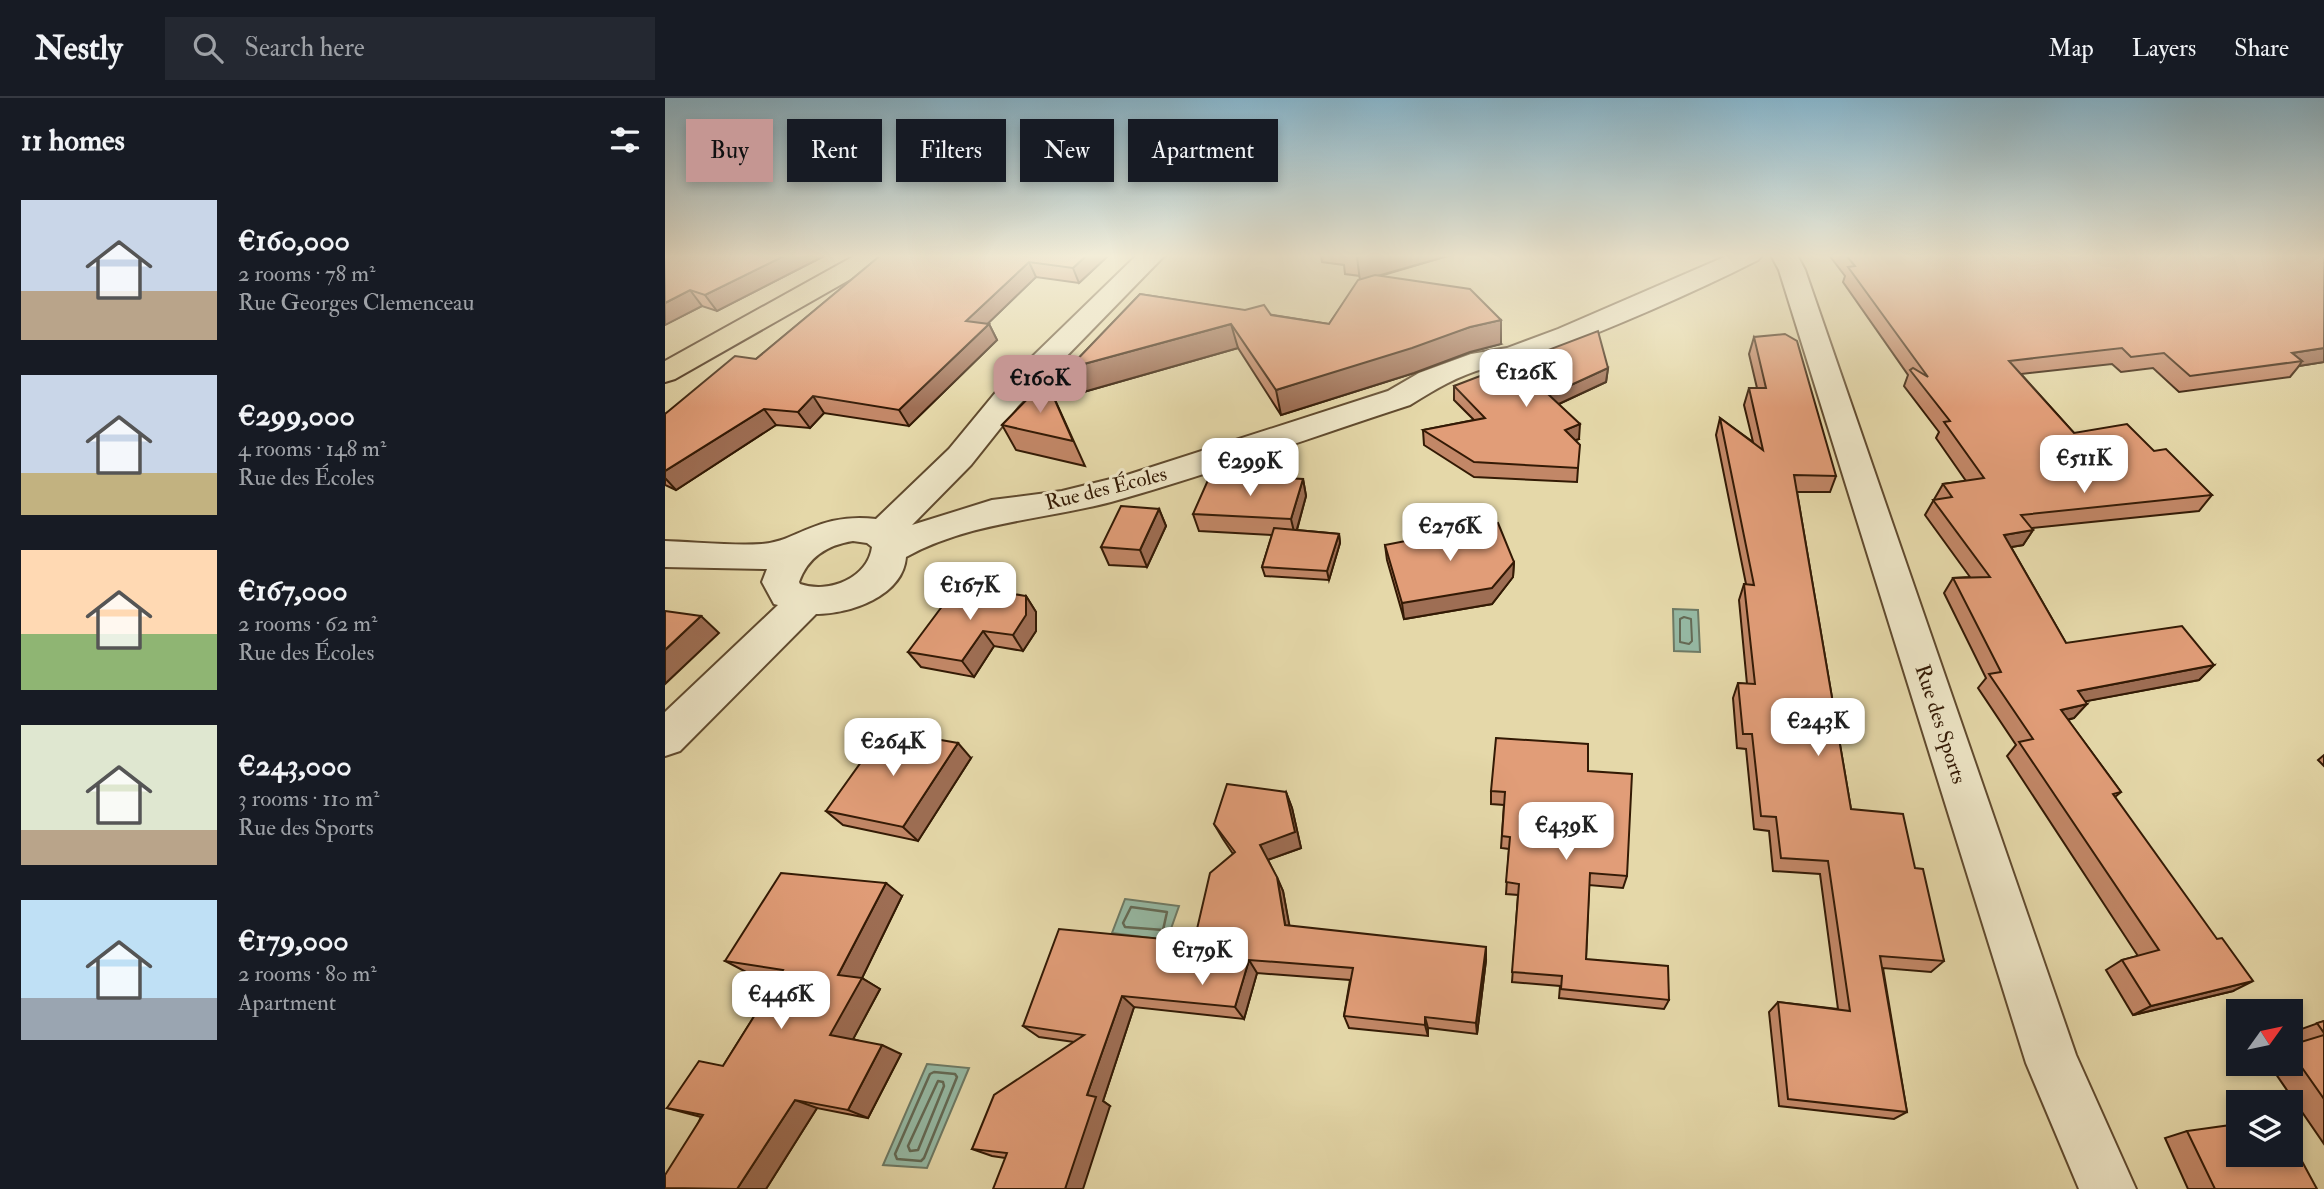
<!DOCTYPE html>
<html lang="en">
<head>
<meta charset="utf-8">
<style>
  body { margin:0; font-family:"IM FELL Double Pica",serif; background:#242831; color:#f1f3f6; height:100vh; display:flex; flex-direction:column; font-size:26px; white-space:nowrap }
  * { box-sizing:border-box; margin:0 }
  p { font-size:23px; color:#9ea1a6 }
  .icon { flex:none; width:38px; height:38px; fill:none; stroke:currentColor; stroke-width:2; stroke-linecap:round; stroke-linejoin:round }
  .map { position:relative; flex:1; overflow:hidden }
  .panel { display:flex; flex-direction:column; background:#171b24; width:665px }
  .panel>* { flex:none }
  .top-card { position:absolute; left:21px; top:21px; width:665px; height:63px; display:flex; gap:14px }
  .needle { width:46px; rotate:57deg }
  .buttons { position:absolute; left:1561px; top:901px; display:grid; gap:14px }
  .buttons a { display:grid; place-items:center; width:77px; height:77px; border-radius:0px; background:#171b24; box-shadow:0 4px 10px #0003; font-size:35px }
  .price { position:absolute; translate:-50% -60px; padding:0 16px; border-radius:14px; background:#fff; color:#222; font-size:23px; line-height:46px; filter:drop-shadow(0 2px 4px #0008) }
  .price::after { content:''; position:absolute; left:50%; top:42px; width:21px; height:16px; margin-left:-10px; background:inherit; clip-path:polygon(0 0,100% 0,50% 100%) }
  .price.current { background:#c59692; color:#111 }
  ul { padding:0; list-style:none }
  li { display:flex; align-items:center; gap:21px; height:175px; padding:0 21px }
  li span { display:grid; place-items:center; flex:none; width:196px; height:140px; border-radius:0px; color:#555 }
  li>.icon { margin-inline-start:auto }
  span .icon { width:84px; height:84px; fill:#fffc; stroke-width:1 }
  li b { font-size:30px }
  h2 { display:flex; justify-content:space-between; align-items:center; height:84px; padding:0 21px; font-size:30px }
  .tag { padding:0 24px; border-radius:0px; background:#171b24; box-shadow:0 4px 10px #0003; font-size:24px; line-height:63px }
  .tag.current { background:#c59692; color:#111 }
  header { display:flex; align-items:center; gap:42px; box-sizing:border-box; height:98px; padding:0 35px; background:#171b24; border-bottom:2px solid #363941 }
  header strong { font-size:33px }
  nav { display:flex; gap:38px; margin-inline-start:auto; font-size:24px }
  .search { width:490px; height:63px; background:#242831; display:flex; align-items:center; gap:18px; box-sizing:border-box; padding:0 24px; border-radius:0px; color:#9ea1a6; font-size:26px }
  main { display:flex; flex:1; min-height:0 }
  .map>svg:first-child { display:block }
  .water { fill:#96baa5; stroke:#6e7a65; stroke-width:2 }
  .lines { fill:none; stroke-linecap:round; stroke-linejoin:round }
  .shore-far1 { stroke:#646a55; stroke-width:2 }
  .shore { stroke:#646a55; stroke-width:2.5 }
  .minor-casing { stroke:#604a2e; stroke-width:4 }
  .major-casing { stroke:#331a05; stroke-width:4 }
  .minor { fill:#eee6c7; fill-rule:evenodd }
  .major { fill:#e5d8a9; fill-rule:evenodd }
  .wall { fill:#c28767; stroke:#331a05; stroke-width:2 }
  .shaded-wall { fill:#9e6e54; stroke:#331a05; stroke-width:2 }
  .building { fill:#e19d78; stroke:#331a05; stroke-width:2 }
  .labels { text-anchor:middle; stroke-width:6; stroke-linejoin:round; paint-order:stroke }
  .street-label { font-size:21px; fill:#331a05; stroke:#eee6c7 }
</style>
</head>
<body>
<header>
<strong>Nestly</strong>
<div class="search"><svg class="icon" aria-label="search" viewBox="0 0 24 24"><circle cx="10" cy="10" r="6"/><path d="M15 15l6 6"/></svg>Search here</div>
<nav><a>Map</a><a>Layers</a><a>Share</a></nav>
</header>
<main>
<section class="panel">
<h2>11 homes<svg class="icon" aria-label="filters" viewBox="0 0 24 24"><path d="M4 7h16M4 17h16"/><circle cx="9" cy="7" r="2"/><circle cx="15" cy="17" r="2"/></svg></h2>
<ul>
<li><span style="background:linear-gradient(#c9d6e8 65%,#b9a48a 0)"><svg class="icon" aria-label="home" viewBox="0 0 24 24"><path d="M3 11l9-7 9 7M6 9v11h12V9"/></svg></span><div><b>€160,000</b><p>2 rooms · 78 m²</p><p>Rue Georges Clemenceau</p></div></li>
<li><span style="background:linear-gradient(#c9d6e8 70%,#c2b280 0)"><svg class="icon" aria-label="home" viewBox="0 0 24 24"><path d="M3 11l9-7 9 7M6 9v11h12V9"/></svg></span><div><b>€299,000</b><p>4 rooms · 148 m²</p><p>Rue des Écoles</p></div></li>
<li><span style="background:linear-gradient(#ffd9b3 60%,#8fb573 0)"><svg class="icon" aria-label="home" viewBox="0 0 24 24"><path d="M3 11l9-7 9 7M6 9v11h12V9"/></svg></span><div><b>€167,000</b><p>2 rooms · 62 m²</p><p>Rue des Écoles</p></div></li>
<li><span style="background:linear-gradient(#dfe7d0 75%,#b9a48a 0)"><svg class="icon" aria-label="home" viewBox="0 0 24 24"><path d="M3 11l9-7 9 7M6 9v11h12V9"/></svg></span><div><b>€243,000</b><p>3 rooms · 110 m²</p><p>Rue des Sports</p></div></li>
<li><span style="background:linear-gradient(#bfe0f5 70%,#9aa5b1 0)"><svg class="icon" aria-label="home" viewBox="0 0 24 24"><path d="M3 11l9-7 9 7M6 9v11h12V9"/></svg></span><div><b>€179,000</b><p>2 rooms · 80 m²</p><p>Apartment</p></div></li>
</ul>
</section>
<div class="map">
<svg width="1659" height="1091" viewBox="0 0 1659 1091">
  <rect width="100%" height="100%" fill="#e5d8a9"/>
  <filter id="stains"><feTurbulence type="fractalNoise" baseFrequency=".00286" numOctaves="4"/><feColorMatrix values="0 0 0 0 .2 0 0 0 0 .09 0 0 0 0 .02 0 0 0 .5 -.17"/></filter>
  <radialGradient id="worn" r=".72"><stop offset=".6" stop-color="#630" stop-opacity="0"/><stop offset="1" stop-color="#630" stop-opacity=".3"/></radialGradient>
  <g class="water">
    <path d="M1008,511L1033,512L1035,554L1009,553Z"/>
    <path d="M460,801L514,808L502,842L447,835Z"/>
    <path d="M262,966L304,970L262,1070L218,1067Z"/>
  </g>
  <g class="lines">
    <path class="shore-far1" d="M1019,519L1026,521L1027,543L1024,546L1015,544V521Z"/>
    <g class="shore">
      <path d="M466,809L502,814L498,832L460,829L458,825Z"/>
      <path d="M269,974L290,976L292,979L259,1060L256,1063L232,1061L230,1056L265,976Z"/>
      <path d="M273,983L278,984L279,988L253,1052L245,1053L243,1048Z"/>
    </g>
    <defs>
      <g id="minor">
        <path d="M472,157H500L353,308L306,367L247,427L327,402L397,393L462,377L723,293L754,275L806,256L842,250L893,231L1064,157H1097L1093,162C1020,199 944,231 868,260C852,266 837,266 821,270C794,277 769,292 745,307C646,339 547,376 446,404C377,422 305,424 241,459C238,498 185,516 151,516L15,653L0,658V614L113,507L109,506L97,484L102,471L0,469V443C32,444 66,448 97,446C114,445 128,437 143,431C166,421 187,418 211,421L284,351L331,294ZM188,443L202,445L207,449C203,480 164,496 135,486L134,484C143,459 162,447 188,443Z"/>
        <path d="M1106,157H1132L1140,172L1411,957L1471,1091H1414L1361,965L1114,172Z"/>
      </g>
      <path id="major" d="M191,157H223L219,162L10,281L0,284V263Z"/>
    </defs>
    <use href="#minor" class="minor-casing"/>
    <use href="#major" class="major-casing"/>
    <use href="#minor" class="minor"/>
    <use href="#major" class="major"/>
  </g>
  <g class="wall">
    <path d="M0,157H161L52,213L37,208L0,227Z"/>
    <path d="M216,157H444L414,185L371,179L322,226H324L332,242L244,328L159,315L145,330L111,327L11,392L0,387V316L91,261Z"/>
    <path d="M656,157H786L715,178L836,246L805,254L749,275L616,317L573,250L415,295L404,270L475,196L664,226L695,181V178L680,176L679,167L657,164Z"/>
    <path d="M1164,157H1659V264L1634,268L1625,279L1514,294L1488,270L1456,274L1447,266L1356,276L1409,335L1489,353L1547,397L1534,413L1367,430L1368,432L1358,447L1346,449L1401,545L1549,567L1534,582L1421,603L1409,620L1403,622L1456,694L1450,699L1568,893L1468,917L1441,872L1457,862L1473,858L1342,658L1351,647L1313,590L1321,580L1279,495L1288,480L1305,479L1260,417L1278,386L1301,383L1271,340L1274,334L1239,288L1243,277L1178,184L1180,178Z"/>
    <path d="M1089,239L1171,378L1165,394H1132L1186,711L1250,770L1279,863L1266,874L1218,870L1242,1014L1229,1021L1114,1008L1104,914L1113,904L1173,911L1155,776L1108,773L1104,733L1089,731L1081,651L1072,650L1068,600L1073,585L1082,586L1074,502L1079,486H1081L1051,337L1055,320L1088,344L1079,307L1084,290H1092L1084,256Z"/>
    <path d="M943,270L941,284L894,306L914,341L910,342L913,370L912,384L809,379L759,347L758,332L809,322L789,302V288Z"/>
    <path d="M381,282L420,368L351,352L337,327Z"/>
    <path d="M638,381L641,398L632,432L674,436L675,445L664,482L600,478L597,469L607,437L534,433L528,416L597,385Z"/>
    <path d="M494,411L501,428L482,469L444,467L436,449Z"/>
    <path d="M720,447L849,464L848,479L827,506L739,521L722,462Z"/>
    <path d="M361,498L371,514V533L358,553L329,548L309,579L256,569L243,554Z"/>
    <path d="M1659,657V668L1653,662Z"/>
    <path d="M306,660L253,743L178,727L161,713Z"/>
    <path d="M923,673L962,778L958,790L924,787L921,861L1004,902L999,911L894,900L895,888L847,884L853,797L841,796L844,751L836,750L839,707L826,706V693Z"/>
    <path d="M621,694L627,710L636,750L603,762L618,793L624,828L821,862L812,936L763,930V938L684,930L679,918L685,882L592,875L579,921L469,909L438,1003L445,1008L340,1060L327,1058L307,1051L409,944L374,939L358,928L529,844L568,756L558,741L549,726Z"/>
    <path d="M237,798L197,880L215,891L188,941L236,956L203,1020L152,1010L101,1091H3L36,1019L2,1010L58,968L114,879L83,875L60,863Z"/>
    <path d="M1659,923V1046L1604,966H1626V947L1635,945L1628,934Z"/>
    <path d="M1522,1033L1652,1091H1523L1500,1040Z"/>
  </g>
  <g class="shaded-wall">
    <path d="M121,157H161L52,213L40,197Z"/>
    <path d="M422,157H444L414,185L408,170Z"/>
    <path d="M699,157H786L695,183L692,159Z"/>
    <path d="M364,164L371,179L309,239L301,223Z"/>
    <path d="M25,192L37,208L0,227V205Z"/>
    <path d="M836,222V246L805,254L749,275L616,317L611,292L805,229Z"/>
    <path d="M324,226L332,242L244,328L234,312Z"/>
    <path d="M566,226L573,250L415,295L404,270Z"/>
    <path d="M1659,250V264L1634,268L1637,263L1627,255Z"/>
    <path d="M943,270L941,284L883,311L884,297Z"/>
    <path d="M148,298L159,315L145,330L133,314Z"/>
    <path d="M99,311L111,327L11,392L0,380V373Z"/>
    <path d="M915,326L914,341L899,346L900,332Z"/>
    <path d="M638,381L641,398L630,438L626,421Z"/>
    <path d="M494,411L501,428L482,469L475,452Z"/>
    <path d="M1368,432L1358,447L1329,452L1339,437Z"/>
    <path d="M674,436L675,445L664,482L662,473Z"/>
    <path d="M849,464L848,479L827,506L739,521L737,505Z"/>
    <path d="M361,498L371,514V533L358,553L348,537Z"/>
    <path d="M36,518L54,535L0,586V552Z"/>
    <path d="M318,533L329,548L309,579L297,563Z"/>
    <path d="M1549,567L1534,582L1401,607L1413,593Z"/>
    <path d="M1422,606L1409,620L1383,626L1396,612Z"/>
    <path d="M293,645L306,660L253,743L238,729Z"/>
    <path d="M621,694L627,710L636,750L602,762L595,747Z"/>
    <path d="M612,779L618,793L627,841L620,827Z"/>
    <path d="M221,785L237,798L197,880L215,891L185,947L165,937L173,877Z"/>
    <path d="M821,849V862L812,936L811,925Z"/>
    <path d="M584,862L592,875L579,921L570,909Z"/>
    <path d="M1588,883L1568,893L1468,917L1486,908Z"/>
    <path d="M457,898L469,909L438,1003L445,1008L418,1091H400L422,997Z"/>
    <path d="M760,919L763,930V938L760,927Z"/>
    <path d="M217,947L236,956L203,1020L183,1012Z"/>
    <path d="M130,1002L152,1010L101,1091H72Z"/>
  </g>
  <g class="building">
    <path d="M0,157H121L40,197L25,192L0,205Z"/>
    <path d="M216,157H422L408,170L364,164L301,223L324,226L234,312L148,298L133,314L99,311L0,373V316L70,258L91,261Z"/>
    <path d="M1181,157H1659V250L1627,255L1637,263L1525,278L1499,255L1466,259L1457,250L1344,263L1409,335L1462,326L1489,353L1501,351L1547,397L1356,417L1368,432L1339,437L1401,545L1517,528L1549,567L1413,593L1422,606L1396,612L1456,694L1448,696L1552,841L1557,840L1588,883L1486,908L1457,862L1494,852L1354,644L1368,641L1324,576L1336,574L1288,480L1325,479L1268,402L1287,399L1278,386L1319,380L1279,324L1285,323L1245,272L1248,270L1263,279L1183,169L1190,168Z"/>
    <path d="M710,177L805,191L836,222L805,229L747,250L611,292L566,226L404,270L475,196L580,212L599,207L606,217L664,226L693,182Z"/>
    <path d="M933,233L943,270L884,297L915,326L900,332L915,347L913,370L809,364L758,332L820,320L789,288Z"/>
    <path d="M1120,236L1132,243L1171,378L1129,377L1186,711L1238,716L1250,770L1258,771L1279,863L1215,858L1242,1014L1123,1001L1113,904L1185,913L1163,763L1116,760L1111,719L1096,718L1087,636H1078L1073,585L1090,586L1079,486L1089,487L1055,320L1098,352L1084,290H1101L1089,239Z"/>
    <path d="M381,282L408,343L337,327Z"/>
    <path d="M599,379L638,381L626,421L528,416L543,382L597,385Z"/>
    <path d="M456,408L494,411L475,452L436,449Z"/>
    <path d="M833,425L849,464L827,490L737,505L720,447Z"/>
    <path d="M609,430L674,436L662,473L597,469Z"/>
    <path d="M293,487L361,498V517L348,537L318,533L297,563L243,554Z"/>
    <path d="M0,513L36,518L0,552Z"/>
    <path d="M219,632L293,645L238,729L161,713Z"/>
    <path d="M831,640L923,646V673L967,676L962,778L925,775L921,861L1003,868L1004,902L896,891L897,878L847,874L854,786L841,784L845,739L837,738L840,694L826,693Z"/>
    <path d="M562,686L621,694L630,734L595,747L612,779L620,827L821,849L811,925L760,919V927L679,918L688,870L584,862L570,909L457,898L422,997L431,999L400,1091H328L342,1055L307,1051L329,997L419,937L358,928L394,831L529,844L545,775L570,754L549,726Z"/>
    <path d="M116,775L221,785L173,877L197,880L165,937L217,947L183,1012L130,1002L72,1091L0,1090V1077L38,1017L2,1010L34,963L58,968L118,872L60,863Z"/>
    <path d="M1659,923V935L1652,925Z"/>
    <path d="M1659,937V1001L1626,954V947Z"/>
    <path d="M1573,1026V1057H1626V1043L1652,1091H1550L1522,1033Z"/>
  </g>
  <linearGradient id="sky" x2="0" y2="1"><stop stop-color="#87b6cd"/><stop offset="0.51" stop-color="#f3edd8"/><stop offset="1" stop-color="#f3edd8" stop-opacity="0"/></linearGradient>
  <rect width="1659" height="310" fill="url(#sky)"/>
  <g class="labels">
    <g class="street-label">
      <text transform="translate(441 390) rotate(-14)" y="7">Rue des Écoles</text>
      <text transform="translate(1276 626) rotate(72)" y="7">Rue des Sports</text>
    </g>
  </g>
  <rect width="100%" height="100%" filter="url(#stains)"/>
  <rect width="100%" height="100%" fill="url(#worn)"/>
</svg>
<div class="buttons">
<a><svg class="needle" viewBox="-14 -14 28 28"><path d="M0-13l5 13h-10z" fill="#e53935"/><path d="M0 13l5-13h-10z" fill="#9ea1a6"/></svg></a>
<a><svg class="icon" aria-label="layers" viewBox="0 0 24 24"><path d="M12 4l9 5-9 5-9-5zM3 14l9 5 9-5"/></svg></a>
</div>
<b class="price" style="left:861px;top:311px">€126K</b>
<b class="price current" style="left:375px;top:317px">€160K</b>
<b class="price" style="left:1419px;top:397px">€511K</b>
<b class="price" style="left:585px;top:400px">€299K</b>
<b class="price" style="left:785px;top:465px">€276K</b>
<b class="price" style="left:305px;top:524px">€167K</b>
<b class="price" style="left:1153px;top:660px">€243K</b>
<b class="price" style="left:228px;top:680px">€264K</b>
<b class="price" style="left:901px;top:764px">€439K</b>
<b class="price" style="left:537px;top:889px">€179K</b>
<b class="price" style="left:116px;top:933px">€446K</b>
<div class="top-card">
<a class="tag current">Buy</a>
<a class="tag">Rent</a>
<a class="tag">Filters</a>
<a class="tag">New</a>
<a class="tag">Apartment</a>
</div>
</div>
</main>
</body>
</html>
